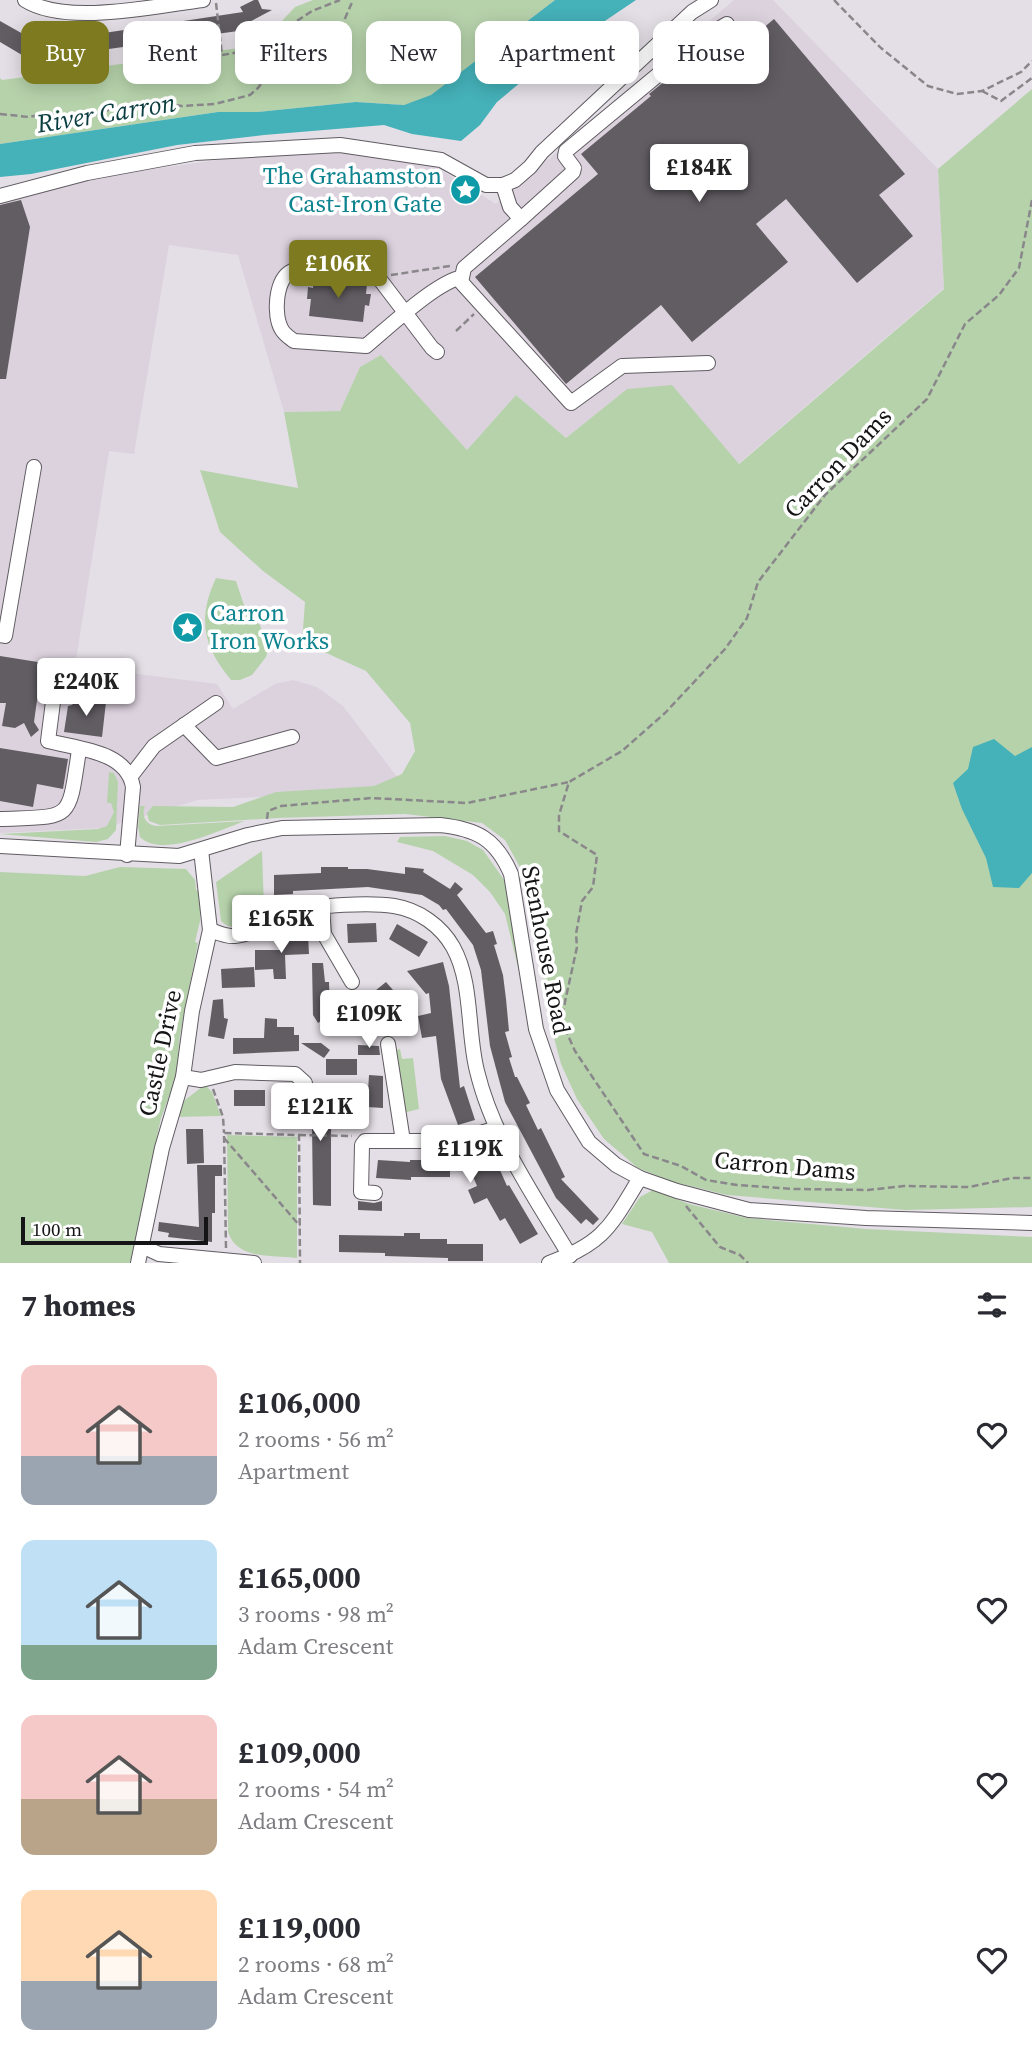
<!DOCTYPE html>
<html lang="en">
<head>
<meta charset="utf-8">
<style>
  body { margin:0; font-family:"Source Serif 4",serif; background:#f2f2f3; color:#2b2b33; height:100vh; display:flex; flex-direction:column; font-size:26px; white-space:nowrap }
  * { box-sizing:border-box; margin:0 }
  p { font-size:23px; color:#7c7c81 }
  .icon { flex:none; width:38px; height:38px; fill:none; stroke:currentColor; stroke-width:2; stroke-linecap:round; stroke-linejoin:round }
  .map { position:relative; height:1263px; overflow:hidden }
  .panel { display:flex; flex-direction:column; background:#fff; flex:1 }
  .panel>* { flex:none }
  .top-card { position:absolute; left:21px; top:21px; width:990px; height:63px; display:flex; gap:14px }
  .scale { position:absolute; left:21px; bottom:18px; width:187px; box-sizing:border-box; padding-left:7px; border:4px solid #151416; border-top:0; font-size:19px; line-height:24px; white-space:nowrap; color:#151416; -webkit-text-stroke:5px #fff; paint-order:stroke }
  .price { position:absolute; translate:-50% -60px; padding:0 16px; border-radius:7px; background:#fff; color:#222; font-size:23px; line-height:46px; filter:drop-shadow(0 2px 4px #0008) }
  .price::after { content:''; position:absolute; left:50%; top:42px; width:21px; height:16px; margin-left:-10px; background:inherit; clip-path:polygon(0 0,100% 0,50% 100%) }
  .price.selected { background:#7d7a20; color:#fff }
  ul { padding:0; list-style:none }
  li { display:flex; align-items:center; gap:21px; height:175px; padding:0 21px }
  li span { display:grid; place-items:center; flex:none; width:196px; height:140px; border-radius:14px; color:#555 }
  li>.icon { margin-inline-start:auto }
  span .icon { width:84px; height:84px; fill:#fffc; stroke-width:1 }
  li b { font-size:30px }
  h2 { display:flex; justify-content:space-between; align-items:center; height:84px; padding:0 21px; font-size:30px }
  .chip { padding:0 24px; border-radius:14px; background:#fff; box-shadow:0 4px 18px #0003; font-size:24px; line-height:63px }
  .chip.selected { background:#7d7a20; color:#fff }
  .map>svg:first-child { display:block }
  .built { fill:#dcd2de }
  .green { fill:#b6d2ab }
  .water { fill:#45b1b9 }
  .building { fill:#615d63 }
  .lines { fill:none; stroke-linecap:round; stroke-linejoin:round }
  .minor-casing { stroke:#605c62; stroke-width:16 }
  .path { stroke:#8a878b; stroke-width:2.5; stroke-dasharray:7 3.5; stroke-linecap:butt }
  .minor { stroke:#fff; stroke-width:14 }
  .labels { text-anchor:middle; stroke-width:7; stroke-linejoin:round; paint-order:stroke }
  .culture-label { font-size:24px; fill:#0d838f; stroke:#fff; text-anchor:end }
  .street-label { font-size:24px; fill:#151416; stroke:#fff }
  .water-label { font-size:26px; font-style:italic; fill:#0a3d40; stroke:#fff }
</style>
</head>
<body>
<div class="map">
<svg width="1032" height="1263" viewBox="0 0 1032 1263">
  <rect width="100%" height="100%" fill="#e4dfe6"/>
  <path class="built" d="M734,0H773L938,169L944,288L738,464L627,389L566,438L516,395L467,450L381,356L360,367L340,411L284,412L238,255L169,245L134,454L109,451L75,666L217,684L233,709L275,684L293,680L317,687L343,706L407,790L198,800L104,828L0,833V202L104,176L232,158L340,152L433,165L496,204Z"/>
  <g class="green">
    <path d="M313,0H555L430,96L404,105L356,102L258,112H218L0,144V78L2,80L239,48L280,23L295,7Z"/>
    <path d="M1032,89V1207L905,1210L727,1195L670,1181L638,1168L604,1139L577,1099L561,1064L550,1023L536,928L521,869L505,840L482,823L405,814L278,818L160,825L149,821L147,813L153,806L233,807L276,792L374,786L402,774L415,751L410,723L366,671L302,642L305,602L263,571L220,532L200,470L298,488L284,412L340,411L360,367L381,355L467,450L516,395L566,438L627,389L672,385L739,464L944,289L938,169Z"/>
    <path d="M216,578L236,581L247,614L260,625L268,650L266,657L252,675L240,680H231C203,646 197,619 216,578Z"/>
    <path d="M109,772L114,773L118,782L116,830L108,839L96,842L0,834L98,829L107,826L114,812L111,803H107Z"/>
    <path d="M140,806H145C141,816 146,825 157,826L245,821C219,830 162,859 140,837L138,827Z"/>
    <path d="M445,836L467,841L483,850L507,884L526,1000L505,914L490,892L473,875L433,851L397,842L400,837Z"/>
    <path d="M262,851L264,908L255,913L256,918C244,924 233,933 221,921L216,882Z"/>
    <path d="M120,867L186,869L195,880L196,890L201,892L200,921L195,942L198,943L180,1035L176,1078L161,1118L130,1263H0V872L85,876Z"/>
    <path d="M400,1049L402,1059L413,1058L419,1109L403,1113L392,1051Z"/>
    <path d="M202,1087H207L212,1092L221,1116L176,1117L181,1103Z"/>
    <path d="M227,1135L297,1137V1258C272,1255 237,1260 228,1232Z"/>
    <path d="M653,1190L689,1204L747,1218L866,1229L1032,1237V1263H669L652,1232L622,1224L640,1197Z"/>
  </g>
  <g class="water">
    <path d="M555,0H636L550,58L497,102L480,125L461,141L412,134L384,125L264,135L177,145L31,174L0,177V144L218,112H258L356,102L404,105L431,95Z"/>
    <path d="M994,739L1015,756L1032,747V873L1019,888L993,887L986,858L962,809L953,783L968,769L973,747Z"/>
  </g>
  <g class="building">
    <path d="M254,0H258L262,9L272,10L238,28V31L44,58L22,55L0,42V21L32,39L51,41L243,12L240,7Z"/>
    <path d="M774,19L905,174L879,195L913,236L857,283L786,199L756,224L788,262L692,342L661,305L566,384L475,277L598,174L581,154L651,96L649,94L704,49L718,66Z"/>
    <path d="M21,200L30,227L6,379H0V205Z"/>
    <path d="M314,278L367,284L366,294H371L369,306L365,305L363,322L309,316L311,299H307L308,287L313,288Z"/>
    <path d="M0,656L63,666L60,685L39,686L34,722L39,730L31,737L24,723L15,728L2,726L6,703H0Z"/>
    <path d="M77,699L106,702L102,737L64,732L68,706L72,705Z"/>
    <path d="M0,748L68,759L63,789L37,784L33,807L0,801Z"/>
    <path d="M321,867H348V869H367L405,874V867L424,869L423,872L450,889L455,882L463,889L457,895L486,933L493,931L497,944L494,945L503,975L506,999L509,1031L505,1032L512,1057L509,1058L515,1077H517L530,1103L526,1105L538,1130L541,1128L565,1177L561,1179L599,1219L593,1225L586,1219L581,1224L556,1198L505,1102L490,1046L481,970L473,945L446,909L443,910L439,905L422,895L368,887L293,891V894L274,895V875L321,873Z"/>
    <path d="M376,923L377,942L348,943L347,924Z"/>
    <path d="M397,924L428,942L419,957L389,939Z"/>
    <path d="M308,935L309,954L285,955L286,979H274L273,969L255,970V950H280L279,936Z"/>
    <path d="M443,962L449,986L460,1088L464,1086L475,1120L458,1125L441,1079L436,1036L422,1038L418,1016L431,1013L429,993L426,994L407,971Z"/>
    <path d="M312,963H323L325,982H329L330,1015L318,1023L313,1015Z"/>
    <path d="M254,967L255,987L222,988L221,969Z"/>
    <path d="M386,982L400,998L395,999L403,1008L378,1028L377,1025L337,1028L336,1011L381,1008L370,995Z"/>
    <path d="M223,999L224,1018L228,1019L224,1039L208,1036L213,1000Z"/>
    <path d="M265,1018L277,1019V1027H294V1035H299V1051L233,1054V1038H264Z"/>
    <path d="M301,1043H321L330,1050L324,1058Z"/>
    <path d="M358,1045L379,1046L380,1055H358Z"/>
    <rect x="326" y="1059" width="31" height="16"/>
    <path d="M369,1075L383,1076V1108L367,1107Z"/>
    <rect x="234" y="1090" width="31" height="16"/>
    <path d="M279,1109L357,1110V1126H331V1206L313,1205L312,1125L279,1124Z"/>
    <path d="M186,1129H203L204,1163L187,1164Z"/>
    <path d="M490,1147L507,1186L509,1185L538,1234L520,1244L505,1218L500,1221L487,1198L474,1204L468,1190L477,1186L469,1167L450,1170V1177H411V1180L376,1178L378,1160L410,1162V1160H445L468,1157Z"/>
    <path d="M197,1165H222V1176H215V1213H212V1242L168,1237L169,1233L158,1231L159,1222L199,1227Z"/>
    <path d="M358,1201L374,1203L382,1201V1211L358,1210Z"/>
    <path d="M404,1233H420V1239H447V1244H483V1261H448V1258L385,1256V1253L339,1252V1235L404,1236Z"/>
  </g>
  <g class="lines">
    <defs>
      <g id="minor">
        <path d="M25,0C66,26 155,6 203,0"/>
        <path d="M503,185L510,207L521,219L464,268L461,282L571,403L622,366L708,363"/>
        <path d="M0,196L87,173L195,153L340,145L441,160L486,185H503L515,180L530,167L542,152L692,12L711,0"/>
        <path d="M521,219L573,172L574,168L565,156L566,151L700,40L727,24"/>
        <path d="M437,352L432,348L378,277C361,271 307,264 292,271C275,279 273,316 282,330C285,335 290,338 294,341L366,346C389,327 435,283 462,277"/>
        <path d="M0,635L5,636L34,467"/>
        <path d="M72,670L68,696L54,694L48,741C78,749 127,751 133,787L127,855"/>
        <path d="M184,725L216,758L292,737"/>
        <path d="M131,776L154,746L216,703"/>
        <path d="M0,819C73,816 68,823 79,750"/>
        <path d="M0,846L179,856L248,835L282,828L440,825C477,829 496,839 511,874L536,1029L557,1090L589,1142L616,1165L640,1178L677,1191L749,1210L866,1218L1032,1223"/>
        <path d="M322,908L324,934L352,982"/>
        <path d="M210,930C218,933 227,937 235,936C256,934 274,917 294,912C317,905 370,902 394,906C419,910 441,926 453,947C473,983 467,1032 477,1071C493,1138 535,1197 570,1256"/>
        <path d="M388,1044L403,1141"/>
        <path d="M183,1077L201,1080L235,1072L295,1074L305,1083"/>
        <path d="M375,1193L361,1192L362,1145L365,1141H455L497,1128"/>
        <path d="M142,1246L159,1254L254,1263"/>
        <path d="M138,1263L162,1148L183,1077L192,1011L210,930L201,850"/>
        <path d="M549,1263C605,1243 611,1225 640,1178"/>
      </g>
    </defs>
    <use href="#minor" class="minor-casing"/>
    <g class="path">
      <path d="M834,0L881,48L928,86L957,94L982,91L1021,72L1032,61"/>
      <path d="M216,3L222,55L253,50L312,11L340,0"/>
      <path d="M982,91L1001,101L1032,78"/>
      <path d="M0,114L29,117L50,113L70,117L97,114L120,106L156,103L182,106L215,104L250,95L258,88L277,62L301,45L343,23L353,0"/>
      <path d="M1032,200L1019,268L999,295L965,324L927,399L825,495L758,582L747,618L725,649L665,713L622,751L569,782L559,815V831L597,855L593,887L582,901L576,934L577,947L561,1020L575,1051L644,1154L681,1166L706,1180L737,1185L795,1189L868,1190L904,1186L969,1187L1012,1178H1032"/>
      <path d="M391,275L450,266"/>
      <path d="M456,331L474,314"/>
      <path d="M267,819L268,811L281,806L371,798L467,803L569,782"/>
      <path d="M213,1089L223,1117L224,1133"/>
      <path d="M313,1092L354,1095"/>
      <path d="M299,1135L352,1136"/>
      <path d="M224,1138L300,1226"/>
      <path d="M686,1206L720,1247L740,1255L748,1263"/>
      <path d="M226,1248L224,1133L299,1135L300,1263"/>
    </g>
    <use href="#minor" class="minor"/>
  </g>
  <defs>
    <symbol id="sight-disc" viewBox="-11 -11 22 22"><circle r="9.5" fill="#0f9aa8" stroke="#fff"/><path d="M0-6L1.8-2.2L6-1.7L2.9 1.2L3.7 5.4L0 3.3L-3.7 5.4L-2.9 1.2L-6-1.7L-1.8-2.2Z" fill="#fff"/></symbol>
  </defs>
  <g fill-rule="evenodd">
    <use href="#sight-disc" x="448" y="172" width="35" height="35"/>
    <use href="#sight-disc" x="170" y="610" width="35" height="35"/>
  </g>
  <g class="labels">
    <g class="culture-label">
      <text x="442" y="184">The Grahamston<tspan x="442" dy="28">Cast-Iron Gate</tspan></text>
      <text x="210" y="621" text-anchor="start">Carron<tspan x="210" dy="28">Iron Works</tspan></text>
    </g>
    <g class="street-label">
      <text transform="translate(838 463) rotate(-46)" y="8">Carron Dams</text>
      <text transform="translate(546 950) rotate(79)" y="8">Stenhouse Road</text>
      <text transform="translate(160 1053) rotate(-78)" y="8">Castle Drive</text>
      <text transform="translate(785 1166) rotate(5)" y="8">Carron Dams</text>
    </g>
    <g class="water-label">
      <text transform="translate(106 113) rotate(-9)" y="9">River Carron</text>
    </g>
  </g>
</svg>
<div class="scale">100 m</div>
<b class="price" style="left:699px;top:204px">£184K</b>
<b class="price selected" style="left:338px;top:300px">£106K</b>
<b class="price" style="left:86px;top:718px">£240K</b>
<b class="price" style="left:281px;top:955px">£165K</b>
<b class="price" style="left:369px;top:1050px">£109K</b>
<b class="price" style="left:320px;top:1143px">£121K</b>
<b class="price" style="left:470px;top:1185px">£119K</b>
<div class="top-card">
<a class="chip selected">Buy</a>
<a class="chip">Rent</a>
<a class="chip">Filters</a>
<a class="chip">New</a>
<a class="chip">Apartment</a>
<a class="chip">House</a>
</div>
</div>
<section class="panel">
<h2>7 homes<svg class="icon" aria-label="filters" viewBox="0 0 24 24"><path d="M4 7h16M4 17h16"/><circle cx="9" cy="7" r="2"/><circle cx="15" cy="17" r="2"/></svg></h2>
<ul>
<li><span style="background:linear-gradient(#f6c9c9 65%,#9aa5b1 0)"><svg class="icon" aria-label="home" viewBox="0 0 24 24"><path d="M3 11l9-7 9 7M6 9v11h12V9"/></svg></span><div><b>£106,000</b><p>2 rooms · 56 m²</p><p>Apartment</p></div><svg class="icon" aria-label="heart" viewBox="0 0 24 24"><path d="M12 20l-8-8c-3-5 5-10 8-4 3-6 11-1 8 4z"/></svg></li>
<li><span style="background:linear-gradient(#bfe0f5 75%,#7fa58c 0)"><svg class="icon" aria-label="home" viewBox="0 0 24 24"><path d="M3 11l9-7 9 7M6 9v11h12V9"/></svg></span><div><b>£165,000</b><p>3 rooms · 98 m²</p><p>Adam Crescent</p></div><svg class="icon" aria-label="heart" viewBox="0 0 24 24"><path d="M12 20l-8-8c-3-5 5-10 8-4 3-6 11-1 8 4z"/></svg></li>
<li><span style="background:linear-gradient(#f6c9c9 60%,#b9a48a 0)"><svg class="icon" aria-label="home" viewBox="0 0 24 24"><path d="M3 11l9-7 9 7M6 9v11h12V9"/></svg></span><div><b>£109,000</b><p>2 rooms · 54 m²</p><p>Adam Crescent</p></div><svg class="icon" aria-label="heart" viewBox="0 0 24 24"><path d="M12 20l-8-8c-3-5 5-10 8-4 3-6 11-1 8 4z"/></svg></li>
<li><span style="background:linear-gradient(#ffd9b3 65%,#9aa5b1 0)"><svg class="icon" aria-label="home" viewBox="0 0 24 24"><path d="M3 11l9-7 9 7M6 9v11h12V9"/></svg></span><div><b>£119,000</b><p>2 rooms · 68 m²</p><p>Adam Crescent</p></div><svg class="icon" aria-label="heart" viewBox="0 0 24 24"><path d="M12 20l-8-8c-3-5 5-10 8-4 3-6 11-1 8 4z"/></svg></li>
</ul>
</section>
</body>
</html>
